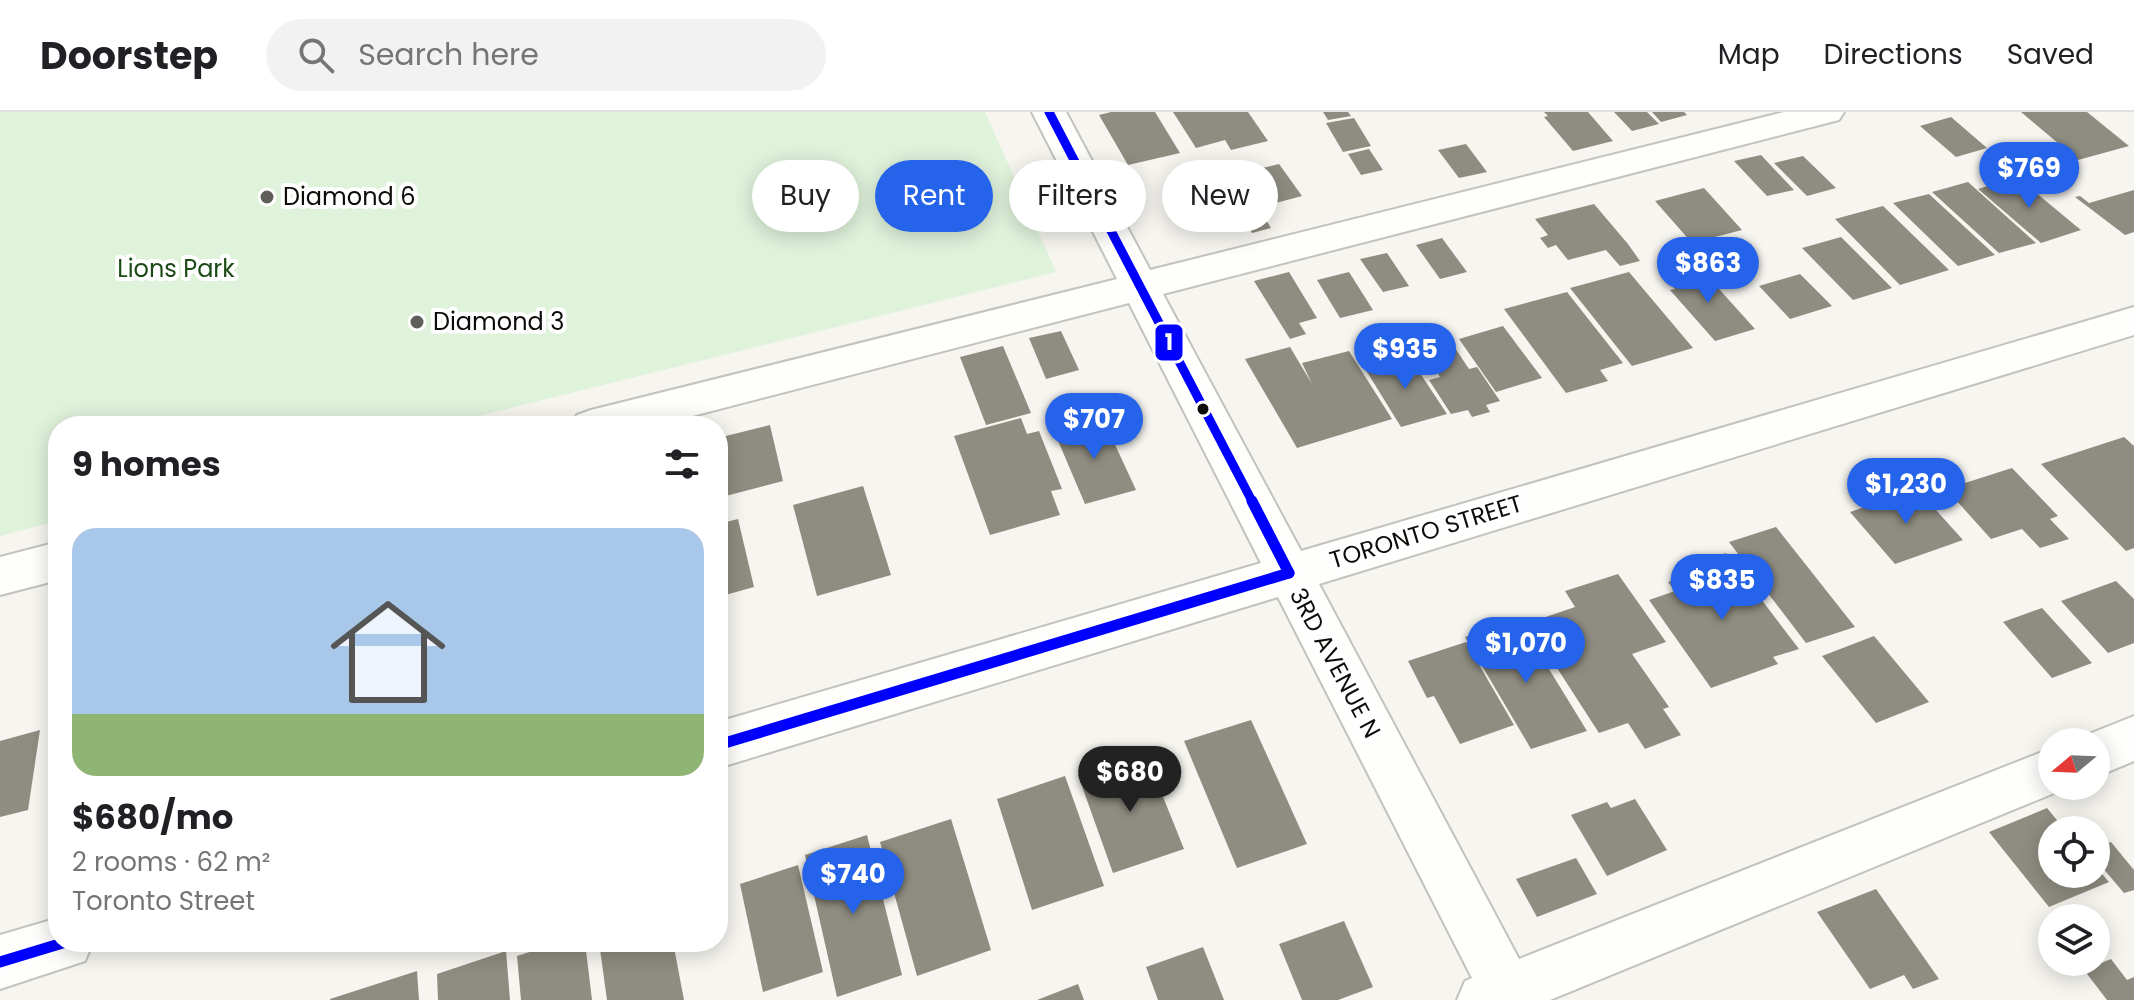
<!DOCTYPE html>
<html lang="en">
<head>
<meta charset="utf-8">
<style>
  body { margin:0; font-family:Poppins,sans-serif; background:#f2f2f2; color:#202124; height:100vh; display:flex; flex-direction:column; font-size:30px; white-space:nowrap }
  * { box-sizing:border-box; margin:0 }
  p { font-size:26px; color:#757577 }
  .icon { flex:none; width:44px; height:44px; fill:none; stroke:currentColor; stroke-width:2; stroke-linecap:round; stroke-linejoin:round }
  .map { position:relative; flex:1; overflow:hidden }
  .details { position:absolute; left:48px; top:304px; width:680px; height:536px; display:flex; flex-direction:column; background:#fff; border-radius:32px; box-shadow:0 4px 20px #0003 }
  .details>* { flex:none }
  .banner { position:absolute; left:752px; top:48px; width:760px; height:72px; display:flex; gap:16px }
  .needle { width:52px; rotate:251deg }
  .buttons { position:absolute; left:2038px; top:616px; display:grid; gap:16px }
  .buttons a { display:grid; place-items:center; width:72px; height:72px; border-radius:50%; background:#fff; box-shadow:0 4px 20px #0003; font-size:40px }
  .price { position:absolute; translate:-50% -68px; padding:0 18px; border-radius:28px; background:#2563eb; color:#fff; font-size:26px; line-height:52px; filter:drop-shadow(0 2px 4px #0008) }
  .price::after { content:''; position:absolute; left:50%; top:48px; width:24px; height:18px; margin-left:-12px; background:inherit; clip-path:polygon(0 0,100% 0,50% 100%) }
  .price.current { background:#222; color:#fff }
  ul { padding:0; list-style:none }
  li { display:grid; align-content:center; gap:16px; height:424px; padding:0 24px }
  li+li { border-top:2px solid #e0e0e0 }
  li span { display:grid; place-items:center; height:248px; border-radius:24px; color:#555 }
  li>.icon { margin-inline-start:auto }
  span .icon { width:144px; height:144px; fill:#fffc; stroke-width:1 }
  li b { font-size:34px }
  h2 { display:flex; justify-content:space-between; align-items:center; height:96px; padding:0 24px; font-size:34px }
  .tag { padding:0 28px; border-radius:36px; background:#fff; box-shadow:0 4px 20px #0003; font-size:28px; line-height:72px }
  .tag.current { background:#2563eb; color:#fff }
  header { display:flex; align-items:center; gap:48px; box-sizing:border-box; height:112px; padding:0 40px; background:#fff; border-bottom:2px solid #e0e0e0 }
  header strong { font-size:38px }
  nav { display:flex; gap:44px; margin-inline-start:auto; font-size:28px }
  .search { width:560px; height:72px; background:#f2f2f2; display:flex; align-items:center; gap:20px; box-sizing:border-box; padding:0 28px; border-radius:44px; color:#757577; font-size:30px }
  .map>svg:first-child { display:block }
  .green { fill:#dff2da }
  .building { fill:#8f8c81 }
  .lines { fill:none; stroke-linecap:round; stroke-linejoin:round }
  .minor-casing { stroke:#c3c2be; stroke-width:4 }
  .minor { fill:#fefefd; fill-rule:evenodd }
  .bus-1-far1-casing { stroke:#fff; stroke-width:14 }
  .bus-1-casing { stroke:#fff; stroke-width:17 }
  .bus-1-far1 { stroke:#00f; stroke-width:9 }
  .bus-1 { stroke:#00f; stroke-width:11 }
  .poi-dot { fill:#5f5e5a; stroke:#fff; stroke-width:3 }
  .bus-dot { fill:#0d0c09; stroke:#fff; stroke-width:3 }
  .labels { text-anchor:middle; stroke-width:8; stroke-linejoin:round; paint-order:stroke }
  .poi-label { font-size:24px; fill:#0d0c09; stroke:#fff; text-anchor:start }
  .park-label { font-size:24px; fill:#1c4b17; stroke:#fff }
  .street-label { font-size:24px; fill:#0d0c09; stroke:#fff }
  .line-badge { stroke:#fff; stroke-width:3 }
  .badge-label { font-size:22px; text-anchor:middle; font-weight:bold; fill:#fff }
</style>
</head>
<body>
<header>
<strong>Doorstep</strong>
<div class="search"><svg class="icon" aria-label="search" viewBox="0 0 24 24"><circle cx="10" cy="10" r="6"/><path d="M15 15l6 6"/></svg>Search here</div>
<nav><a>Map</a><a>Directions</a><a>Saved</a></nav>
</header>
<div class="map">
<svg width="2134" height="888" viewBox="0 0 2134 888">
  <rect width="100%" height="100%" fill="#f6f5f0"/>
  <path class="green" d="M0,0H985L1056,160L439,314H58V409L0,424Z"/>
  <g class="building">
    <path d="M1111,0H1155L1180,41L1128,53L1099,3Z"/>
    <path d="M1173,0H1248L1268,29L1231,38L1225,28L1196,36Z"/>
    <path d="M1323,0H1348L1351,4L1328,8Z"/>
    <path d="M1544,0H1588L1613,29L1573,39L1544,5L1548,4Z"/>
    <path d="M1614,0H1647L1659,12L1632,19Z"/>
    <path d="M1652,0H1684L1687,3L1661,10Z"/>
    <path d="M2021,0H2087L2129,34L2078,48Z"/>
    <path d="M1951,5L1987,36L1956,45L1920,14Z"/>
    <path d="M1354,6L1371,34L1343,40L1326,11Z"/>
    <path d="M1466,32L1487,60L1459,66L1438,38Z"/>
    <path d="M1369,37L1383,58L1361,63L1348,42Z"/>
    <path d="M1761,43L1794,78L1767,84L1734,49Z"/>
    <path d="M1803,44L1836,76L1807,84L1774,51Z"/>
    <path d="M1279,52L1302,84L1272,92L1250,59Z"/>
    <path d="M1215,64L1238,102L1199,112L1177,74Z"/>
    <path d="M2017,65L2076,114L2081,118L2041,131L1978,77Z"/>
    <path d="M1968,70L2036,131L1999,141L1932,80Z"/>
    <path d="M1704,76L1742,118L1692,131L1655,89Z"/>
    <path d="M2134,78V120L2125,123L2075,85L2080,84L2089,91Z"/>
    <path d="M1929,82L1995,143L1958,154L1893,91Z"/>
    <path d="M1594,92L1628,132L1640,149L1620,154L1606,138L1568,148L1556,133L1548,136L1540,126L1548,123L1535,107Z"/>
    <path d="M1883,94L1949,158L1900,173L1835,107Z"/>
    <path d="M1259,96L1271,116L1252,121L1240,101Z"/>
    <path d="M1841,125L1892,176L1853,188L1802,136Z"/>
    <path d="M1442,126L1467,160L1440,167L1416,133Z"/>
    <path d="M1387,141L1409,174L1383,180L1360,147Z"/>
    <path d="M1689,155L1701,169L1710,167L1755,217L1715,229L1670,178L1675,177L1661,163Z"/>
    <path d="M1289,160L1317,206L1299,211L1306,222L1290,227L1254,169Z"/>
    <path d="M1349,160L1373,198L1340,206L1317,168Z"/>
    <path d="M1629,160L1693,236L1632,254L1570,176Z"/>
    <path d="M1800,162L1832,194L1790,207L1759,174Z"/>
    <path d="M1567,180L1623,251L1600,258L1608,269L1566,281L1504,197Z"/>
    <path d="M1503,214L1542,266L1496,280L1459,227Z"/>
    <path d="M1061,219L1079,258L1046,267L1029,226Z"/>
    <path d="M1433,228L1437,234L1451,230L1469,257L1477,255L1500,289L1486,293L1490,300L1472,305L1468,298L1451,302L1429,268L1440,265L1419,232Z"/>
    <path d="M1003,234L1031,301L986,313L960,245Z"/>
    <path d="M1290,235L1312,272L1302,251L1349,239L1392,307L1297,336L1245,247Z"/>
    <path d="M1408,243L1447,302L1401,315L1364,255Z"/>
    <path d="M1085,302L1091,315L1105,311L1136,378L1085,392L1056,324L1069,321L1064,308Z"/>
    <path d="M1021,306L1027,322L1039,319L1062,377L1051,379L1060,403L990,423L954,324Z"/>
    <path d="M770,313L783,369L718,386V326Z"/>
    <path d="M2124,325L2134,334V436L2126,439L2041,352Z"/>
    <path d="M2012,356L2058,404L2050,407L2069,427L2040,436L2022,417L1991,427L1946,377Z"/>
    <path d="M863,374L891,463L817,484L793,393Z"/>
    <path d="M1917,377L1963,428L1895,452L1850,400Z"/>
    <path d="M738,407L754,475L718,485V412Z"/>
    <path d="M1776,415L1855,515L1806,531L1729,430Z"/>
    <path d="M1726,441L1799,537L1773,545L1778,552L1711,576L1649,488L1675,479L1668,470L1685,464L1679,456Z"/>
    <path d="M1618,462L1666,530L1632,542L1669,595L1663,597L1681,623L1645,637L1628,611L1599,621L1528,511L1575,495L1565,479Z"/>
    <path d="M2116,469L2134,487V531L2108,541L2061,489Z"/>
    <path d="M2042,496L2092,551L2052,566L2003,510Z"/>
    <path d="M1519,508L1587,619L1531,637L1465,525Z"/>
    <path d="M1874,524L1929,590L1876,611L1822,544Z"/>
    <path d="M1466,530L1514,613L1460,632L1434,584L1427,586L1408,549Z"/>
    <path d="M1251,608L1307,732L1237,756L1184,629Z"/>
    <path d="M40,618L28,698L0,705V629Z"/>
    <path d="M1129,647L1132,656L1149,650L1184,737L1113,761L1078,663Z"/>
    <path d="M1065,664L1104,774L1032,798L997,687Z"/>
    <path d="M1635,687L1667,738L1607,764L1571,703L1607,690L1611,696Z"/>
    <path d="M2047,696L2065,718H2052V762H2096V755L2109,770L2049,795L1989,720Z"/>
    <path d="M951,707L991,838L917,864L880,730Z"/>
    <path d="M867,723L902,863L837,885L805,743Z"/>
    <path d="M2111,730L2134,758V778L2124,781L2096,748V735Z"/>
    <path d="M1576,746L1597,782L1537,805L1516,767Z"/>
    <path d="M798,753L823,860L763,880L740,772Z"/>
    <path d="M1876,777L1939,867L1913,877L1904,863L1870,877L1817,800Z"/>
    <path d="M1344,809L1373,875L1338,888H1302L1279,832Z"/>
    <path d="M561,830H585L592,888H521L517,844Z"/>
    <path d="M599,830H673L684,888H607Z"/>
    <path d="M1203,835L1224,888H1158L1146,855Z"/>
    <path d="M506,839L510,888H438L437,862Z"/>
    <path d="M2111,847L2127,868L2134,865V888H2107L2084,858Z"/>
    <path d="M417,859L419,888H330V887Z"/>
    <path d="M1078,872L1084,888H1037Z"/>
  </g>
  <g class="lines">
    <defs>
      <g id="minor">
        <path d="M1032,0H1066L1150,158L1784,0H1844L1839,8L1163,182L1301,439L2134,195V223L1319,472L1519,847L2052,636V674L2069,675L1550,888H1457L1465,869L1472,866L1278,485L718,656V610L1261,451L1129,191L654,314H571L577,303L591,298L1117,167Z"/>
        <path d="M58,430V468L0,483V445Z"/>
        <path d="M2134,604V649L2096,665V630H2077L2079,626Z"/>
        <path d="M58,806V830H93L85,849L0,877V823Z"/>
      </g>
    </defs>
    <use href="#minor" class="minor-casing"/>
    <use href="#minor" class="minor"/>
    <defs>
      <path id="bus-1-far1" d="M1049,0L1253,391"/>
      <g id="bus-1">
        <path d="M1252,389L1289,461"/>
        <path d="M718,633L1289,461"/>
        <path d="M0,850L66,830"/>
      </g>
    </defs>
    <use href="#bus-1-far1" class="bus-1-far1-casing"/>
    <use href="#bus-1" class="bus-1-casing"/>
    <use href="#bus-1-far1" class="bus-1-far1"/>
    <use href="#bus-1" class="bus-1"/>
  </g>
  <g class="poi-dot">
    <circle cx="267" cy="85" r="8"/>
    <circle cx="417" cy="210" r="8"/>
  </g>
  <circle class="bus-dot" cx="1203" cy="297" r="7"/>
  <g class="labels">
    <g class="poi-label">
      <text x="283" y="93">Diamond 6</text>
      <text x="433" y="218">Diamond 3</text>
    </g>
    <g class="park-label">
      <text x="176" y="165">Lions Park</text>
    </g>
    <g class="street-label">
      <text transform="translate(1426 420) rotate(-17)" y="8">TORONTO STREET</text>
      <text transform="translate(1335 551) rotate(62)" y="8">3RD AVENUE N</text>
    </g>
  </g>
  <rect class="line-badge" x="1154" y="211" width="30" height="39" rx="8" fill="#00f"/>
  <g class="badge-label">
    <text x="1169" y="238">1</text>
  </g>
</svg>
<div class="buttons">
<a><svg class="needle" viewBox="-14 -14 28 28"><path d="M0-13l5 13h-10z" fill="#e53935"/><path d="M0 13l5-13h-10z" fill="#757577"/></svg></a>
<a><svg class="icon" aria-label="locate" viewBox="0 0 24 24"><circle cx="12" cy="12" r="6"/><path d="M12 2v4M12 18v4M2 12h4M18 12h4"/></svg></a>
<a><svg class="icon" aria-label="layers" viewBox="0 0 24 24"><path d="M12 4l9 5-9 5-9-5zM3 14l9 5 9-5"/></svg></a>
</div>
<b class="price" style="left:2029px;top:98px">$769</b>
<b class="price" style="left:1708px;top:193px">$863</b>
<b class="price" style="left:1405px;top:279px">$935</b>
<b class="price" style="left:1094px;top:349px">$707</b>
<b class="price" style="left:1906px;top:414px">$1,230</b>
<b class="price" style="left:1722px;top:510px">$835</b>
<b class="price" style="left:1526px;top:573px">$1,070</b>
<b class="price current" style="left:1130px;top:702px">$680</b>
<b class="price" style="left:853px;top:804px">$740</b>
<div class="banner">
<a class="tag">Buy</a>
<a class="tag current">Rent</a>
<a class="tag">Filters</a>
<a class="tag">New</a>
</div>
<section class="details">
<h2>9 homes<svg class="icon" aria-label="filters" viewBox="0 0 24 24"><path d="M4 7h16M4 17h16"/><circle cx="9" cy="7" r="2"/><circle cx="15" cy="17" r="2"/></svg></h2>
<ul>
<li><span style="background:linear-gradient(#a9c7e8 75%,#8fb573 0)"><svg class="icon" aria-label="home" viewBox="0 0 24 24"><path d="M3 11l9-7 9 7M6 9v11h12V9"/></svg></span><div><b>$680/mo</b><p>2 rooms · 62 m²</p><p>Toronto Street</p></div></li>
</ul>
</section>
</div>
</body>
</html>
